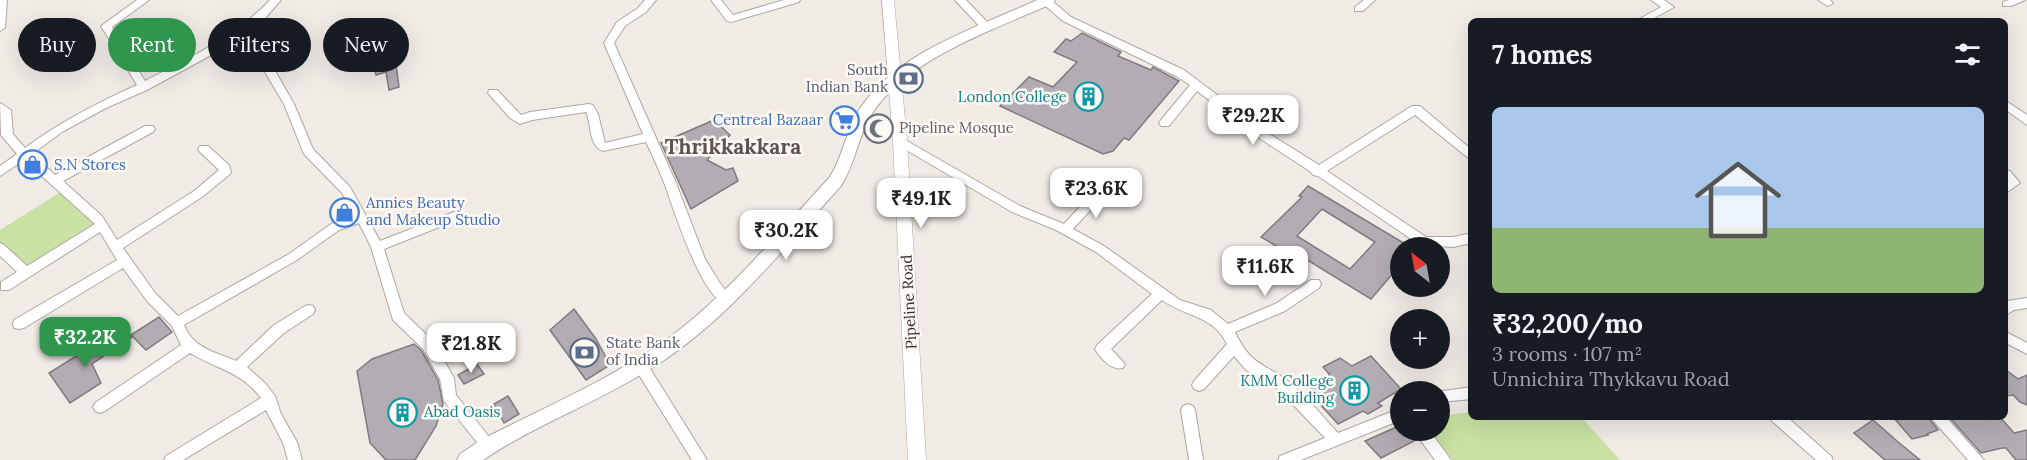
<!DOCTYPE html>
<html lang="en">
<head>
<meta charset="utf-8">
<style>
  body { margin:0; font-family:Lora,serif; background:#242831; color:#f1f3f6; height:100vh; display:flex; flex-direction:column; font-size:22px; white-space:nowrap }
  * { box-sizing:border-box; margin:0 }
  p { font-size:20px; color:#9ea1a6 }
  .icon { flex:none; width:33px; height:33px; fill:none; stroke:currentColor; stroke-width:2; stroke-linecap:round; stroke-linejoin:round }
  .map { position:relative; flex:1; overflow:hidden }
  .details { position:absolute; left:1468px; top:18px; width:540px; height:402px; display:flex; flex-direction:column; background:#171b24; border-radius:9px; box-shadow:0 6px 24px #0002 }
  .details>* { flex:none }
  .top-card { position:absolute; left:18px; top:18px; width:570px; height:54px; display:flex; gap:12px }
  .needle { width:39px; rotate:329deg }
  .fabs { position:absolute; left:1390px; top:237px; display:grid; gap:12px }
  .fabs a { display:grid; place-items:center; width:60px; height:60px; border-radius:50%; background:#171b24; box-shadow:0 6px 24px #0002; font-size:30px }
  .price { position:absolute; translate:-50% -51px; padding:0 14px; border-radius:12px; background:#fff; color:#222; font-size:20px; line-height:39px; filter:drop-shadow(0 2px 3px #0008) }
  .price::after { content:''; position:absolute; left:50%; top:36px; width:18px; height:14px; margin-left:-9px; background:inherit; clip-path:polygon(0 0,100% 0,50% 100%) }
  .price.active { background:#2f964d; color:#fff }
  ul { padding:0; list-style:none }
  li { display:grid; align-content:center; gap:12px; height:318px; padding:0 24px }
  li+li { border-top:2px solid #363941 }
  li span { display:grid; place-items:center; height:186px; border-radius:9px; color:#555 }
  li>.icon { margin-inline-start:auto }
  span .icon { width:108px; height:108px; fill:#fffc; stroke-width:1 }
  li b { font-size:26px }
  h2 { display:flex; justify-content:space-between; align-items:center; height:72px; padding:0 24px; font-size:26px }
  .chip { padding:0 21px; border-radius:27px; background:#171b24; box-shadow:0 6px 24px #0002; font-size:21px; line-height:54px }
  .chip.active { background:#2f964d; color:#fff }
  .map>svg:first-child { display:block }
  .green { fill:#c9e1a2 }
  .building { fill:#b2adb2; stroke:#7f7b80; stroke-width:1.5; fill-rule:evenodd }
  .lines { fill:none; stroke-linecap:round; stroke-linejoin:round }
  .minor-casing { stroke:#ada7a3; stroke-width:2 }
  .tertiary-casing { stroke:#ada7a3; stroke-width:1 }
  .secondary-casing { stroke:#ada7a3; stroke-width:2 }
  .minor { fill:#fff; fill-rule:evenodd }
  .tertiary { fill:#fff; fill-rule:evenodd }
  .secondary { fill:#fff; fill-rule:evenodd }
  .labels { text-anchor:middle; stroke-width:5; stroke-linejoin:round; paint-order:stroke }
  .service-label { font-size:15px; fill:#4e5e75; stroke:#fff8f3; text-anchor:end }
  .culture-label { font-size:15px; fill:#0d838f; stroke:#fff8f3; text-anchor:end }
  .shop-label { font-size:15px; fill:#366cbe; stroke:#fff8f3; text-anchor:start }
  .worship-label { font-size:15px; fill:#5b616d; stroke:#fff8f3; text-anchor:start }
  .street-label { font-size:15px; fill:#302e2c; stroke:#fff8f3 }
  .district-label { font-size:21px; font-weight:bold; fill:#5b5551; stroke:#fff8f3 }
</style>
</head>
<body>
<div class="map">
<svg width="2027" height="460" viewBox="0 0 2027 460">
  <rect width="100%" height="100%" fill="#f1ebe6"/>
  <g class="green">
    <path d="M59,193L96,220L99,225L28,269L0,243V230Z"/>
    <path d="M1471,412L1472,417H1581L1620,460H1453L1428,431L1440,430V416Z"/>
  </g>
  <g class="building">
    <path d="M391,27L399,87L389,90L386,72L376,75L371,56L384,52L381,30Z"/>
    <path d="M1082,33L1121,52L1118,56L1151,70L1153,67L1179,81L1129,140L1124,138L1113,151L1103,154L1000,106L1029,77L1053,87L1077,62L1054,52L1066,39L1071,41Z"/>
    <path d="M714,120L730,135L707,160L726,170L733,168L738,181L691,209L661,143Z"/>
    <path d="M1308,186L1412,248H1401V264L1371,299L1286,247L1283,250L1261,237L1302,197L1299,196ZM1322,209L1375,242L1350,269L1297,236Z"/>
    <path d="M574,309L596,339L610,365L586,380L550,330Z"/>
    <path d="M159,317L172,332L146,350L131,335Z"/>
    <path d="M118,330L132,337L92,364L101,383L70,403L49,373Z"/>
    <path d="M414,344L421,350L438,380L443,404L436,426L415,460H386L370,443L357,371L372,359Z"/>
    <path d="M1371,356L1401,389L1378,403L1382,406L1368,414L1363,411L1338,424L1308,391L1330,375L1323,367L1340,358L1352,366Z"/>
    <path d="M477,364L484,374L464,384L458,375Z"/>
    <path d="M2006,370L2018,379L2027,375V405L2020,402L2013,395L2006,396Z"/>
    <path d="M508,396L519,414L504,423L494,404Z"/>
    <path d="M1893,417H1928L1938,430L1927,434L1928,435L1912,439Z"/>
    <path d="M1949,417H2000L2014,433L2027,430V460H2016L2006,448H2002L1981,453Z"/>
    <path d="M1873,420L1897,441L1920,460H1885L1854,433Z"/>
    <path d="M1401,425V430H1409L1416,440L1381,458L1365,441Z"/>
  </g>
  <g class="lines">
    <defs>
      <g id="minor">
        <path d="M0,0H7L5,28L0,31Z"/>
        <path d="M137,0H149L112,27L145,81C191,57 234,38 270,0H281L265,18L267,36L260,59L270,62L294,104L313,149L350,187L380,241L454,212H462L464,215L462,218L384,249L404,313L433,341L454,378L456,395L493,442L495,446L493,450L488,452L483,450L444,401L440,379L423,349L393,320L371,247L359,223L339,230L297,260L184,325C193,348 215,352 236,361L274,325L305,306L309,305L313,306L315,310L313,314L284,333L247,367L265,383L275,396L281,414L297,442L302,460H288L283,443L266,410L183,460H164L166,456L261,398C241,371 216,369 190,353L105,411L100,413L95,411L93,407L95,403L181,345L172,326L147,301L123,268L24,328L19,329L14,328L13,324L14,320L117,260L100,232L9,290H1V282L17,272L0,256V243L4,245L27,266L95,224L24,160L0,176V166L17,154L1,135L0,103L11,110L13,134L25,148C60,122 97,103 137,85L101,26ZM256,25L257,36L249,61L250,63L262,67L284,104L304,154L342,193L355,215L331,224L289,254L178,316L155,293L123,248L202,197L229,175L231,172L229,165L208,146H200L198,149L200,152L219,170L194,191L117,240L102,216L63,181L153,132L155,129L153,126H145L55,175L32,154L62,132L106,108L147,90L235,42Z"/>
        <path d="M645,0H656L646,12L625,26L614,43L676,183L705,259L720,283L732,299L730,303C705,311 672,204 665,185C659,170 653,156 646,142L603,151C588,145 592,125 586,112L532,120L520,124L510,118L488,93L489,90H497L521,115L530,112L589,104L593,105L598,114L605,143L643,134L604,43L617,22L638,8Z"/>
        <path d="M711,0H721L733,15L784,0H800L799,2L731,22L727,21Z"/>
        <path d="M955,0H966L990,25V29H982Z"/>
        <path d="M1042,0H1051L1071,17L1184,70L1260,127L1276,116H1284L1285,119L1284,122L1268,133L1319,165L1412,106H1420L1472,150V161L1415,115L1327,171L1426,237H1453L1472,233V243L1453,247L1420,245L1318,176L1313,175L1311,172L1256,136L1197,91L1169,126H1161L1159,123L1161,120L1190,85L1176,76L1063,21L1042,3Z"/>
        <path d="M1364,0H1375L1363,11H1355V7Z"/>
        <path d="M1651,0H1664L1674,7L1649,21H1636L1661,7Z"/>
        <path d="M1818,0H1830L1833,3L1828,6Z"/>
        <path d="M2009,0H2025L2011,6H2003V2Z"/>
        <path d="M2006,101L2027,115V125L2006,110Z"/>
        <path d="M900,137L1020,206L1064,224L1101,184H1109L1111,187L1109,190L1073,229L1104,246L1180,300L1211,310L1228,324L1277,303L1311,280H1319L1321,284L1319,288L1285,311L1235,332C1251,366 1263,362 1289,382C1307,396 1322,416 1338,433L1401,408V420L1301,460H1278L1280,456L1325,438L1279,390L1246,370L1234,356L1204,389L1199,391L1194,389L1192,385L1194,381L1227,344C1213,315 1185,317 1162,300L1111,349L1125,364L1123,368C1112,371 1100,358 1095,349L1097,345L1152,294L1096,252L1056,230L1012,212L896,144L894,141Z"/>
        <path d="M2006,170L2010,171L2020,183L2006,193Z"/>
        <path d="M2027,298V308L2014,310L2006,315L2007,301Z"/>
        <path d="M2006,332L2027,343V354L2006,343Z"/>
        <path d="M641,360L646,362L707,460H692L636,370L634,366L636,362Z"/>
        <path d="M1472,387V399L1440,402V392H1436Z"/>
        <path d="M1188,404L1193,406L1195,410L1203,460H1189L1181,410L1183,406Z"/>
        <path d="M1770,417H1787L1831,456L1833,460H1816L1772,421Z"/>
        <path d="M1930,417H1946L1984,460H1968Z"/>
        <path d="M1413,430H1429L1451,460H1435Z"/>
      </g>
      <path id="tertiary" d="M882,0H894L907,141L926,460H908L893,141Z"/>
      <path id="secondary" d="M1037,0H1055L1053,3C994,30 907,58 871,115C858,137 855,164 841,186C781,251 724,325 647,371C594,404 535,425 483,460H457L460,454L481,440C547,406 619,376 678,331C734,287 781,230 829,178C844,156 846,128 861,107C901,50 976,28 1037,0Z"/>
    </defs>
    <use href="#minor" class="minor-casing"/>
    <use href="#tertiary" class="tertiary-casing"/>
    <use href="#secondary" class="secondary-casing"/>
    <use href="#minor" class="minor"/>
    <use href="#tertiary" class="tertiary"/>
    <use href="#secondary" class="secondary"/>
  </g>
  <defs>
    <symbol id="bank-ring" viewBox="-11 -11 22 22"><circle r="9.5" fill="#fff8f3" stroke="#5c6f8a" stroke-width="1.5"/><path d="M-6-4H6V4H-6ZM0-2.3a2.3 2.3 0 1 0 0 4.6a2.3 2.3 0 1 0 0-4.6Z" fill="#5c6f8a"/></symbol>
    <symbol id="building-ring" viewBox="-11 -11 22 22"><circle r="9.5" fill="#fff8f3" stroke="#0f9aa8" stroke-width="1.5"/><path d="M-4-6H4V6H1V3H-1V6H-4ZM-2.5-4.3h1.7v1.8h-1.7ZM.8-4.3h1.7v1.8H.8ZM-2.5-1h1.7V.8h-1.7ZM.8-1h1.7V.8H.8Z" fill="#0f9aa8"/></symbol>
    <symbol id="supermarket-ring" viewBox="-11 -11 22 22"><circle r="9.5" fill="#fff8f3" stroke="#3f7fe0" stroke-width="1.5"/><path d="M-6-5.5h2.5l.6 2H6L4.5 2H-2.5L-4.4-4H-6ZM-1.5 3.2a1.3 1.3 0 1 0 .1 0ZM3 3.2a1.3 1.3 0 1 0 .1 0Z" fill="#3f7fe0"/></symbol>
    <symbol id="mosque-ring" viewBox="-11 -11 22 22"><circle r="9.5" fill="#fff8f3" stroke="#6b7280" stroke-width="1.5"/><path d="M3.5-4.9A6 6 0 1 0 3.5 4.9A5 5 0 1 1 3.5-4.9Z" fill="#6b7280"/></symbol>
    <symbol id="shop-ring" viewBox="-11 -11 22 22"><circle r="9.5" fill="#fff8f3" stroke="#3f7fe0" stroke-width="1.5"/><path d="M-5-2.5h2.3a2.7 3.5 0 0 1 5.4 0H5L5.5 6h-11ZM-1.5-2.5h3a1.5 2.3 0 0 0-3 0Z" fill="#3f7fe0"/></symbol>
  </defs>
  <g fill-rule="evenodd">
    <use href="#bank-ring" x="892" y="62" width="33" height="33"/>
    <use href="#building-ring" x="1072" y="80" width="33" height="33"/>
    <use href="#supermarket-ring" x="828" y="104" width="33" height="33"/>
    <use href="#mosque-ring" x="862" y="112" width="33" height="33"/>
    <use href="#shop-ring" x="16" y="148" width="33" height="33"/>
    <use href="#shop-ring" x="328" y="196" width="33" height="33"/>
    <use href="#bank-ring" x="568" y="336" width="33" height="33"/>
    <use href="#building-ring" x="1338" y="374" width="33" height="33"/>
    <use href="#building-ring" x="386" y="396" width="33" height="33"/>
  </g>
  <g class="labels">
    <g class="service-label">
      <text x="888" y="75">South<tspan x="888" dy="17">Indian Bank</tspan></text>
      <text x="606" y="348" text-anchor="start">State Bank<tspan x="606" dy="17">of India</tspan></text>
    </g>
    <g class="culture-label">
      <text x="1067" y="102">London College</text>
      <text x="1334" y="386">KMM College<tspan x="1334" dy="17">Building</tspan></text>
      <text x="424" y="417" text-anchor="start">Abad Oasis</text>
    </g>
    <g class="shop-label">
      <text x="823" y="125" text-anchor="end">Centreal Bazaar</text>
      <text x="54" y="170">S.N Stores</text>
      <text x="366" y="208">Annies Beauty<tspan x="366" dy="17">and Makeup Studio</tspan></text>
    </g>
    <g class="worship-label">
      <text x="899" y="133">Pipeline Mosque</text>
    </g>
    <g class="street-label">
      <text transform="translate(909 302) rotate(-93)" y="5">Pipeline Road</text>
    </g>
    <g class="district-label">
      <text x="733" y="154">Thrikkakkara</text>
    </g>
  </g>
</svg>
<div class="fabs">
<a><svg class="needle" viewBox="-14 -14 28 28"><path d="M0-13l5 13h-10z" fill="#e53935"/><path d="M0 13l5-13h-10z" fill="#9ea1a6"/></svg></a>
<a>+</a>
<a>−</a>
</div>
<b class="price" style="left:1253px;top:146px">₹29.2K</b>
<b class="price" style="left:1096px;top:219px">₹23.6K</b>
<b class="price" style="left:921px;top:229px">₹49.1K</b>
<b class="price" style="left:786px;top:261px">₹30.2K</b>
<b class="price" style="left:1265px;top:297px">₹11.6K</b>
<b class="price active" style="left:85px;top:368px">₹32.2K</b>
<b class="price" style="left:471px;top:374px">₹21.8K</b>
<div class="top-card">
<a class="chip">Buy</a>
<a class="chip active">Rent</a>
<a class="chip">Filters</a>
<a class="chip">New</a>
</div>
<section class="details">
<h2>7 homes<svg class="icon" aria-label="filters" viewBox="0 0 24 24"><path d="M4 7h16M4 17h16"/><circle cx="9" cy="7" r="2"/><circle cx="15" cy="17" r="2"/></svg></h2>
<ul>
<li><span style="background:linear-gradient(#a9c7e8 65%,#8fb573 0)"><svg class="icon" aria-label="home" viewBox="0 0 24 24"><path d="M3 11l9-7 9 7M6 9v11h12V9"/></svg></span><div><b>₹32,200/mo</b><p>3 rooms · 107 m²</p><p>Unnichira Thykkavu Road</p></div></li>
</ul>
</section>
</div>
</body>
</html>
